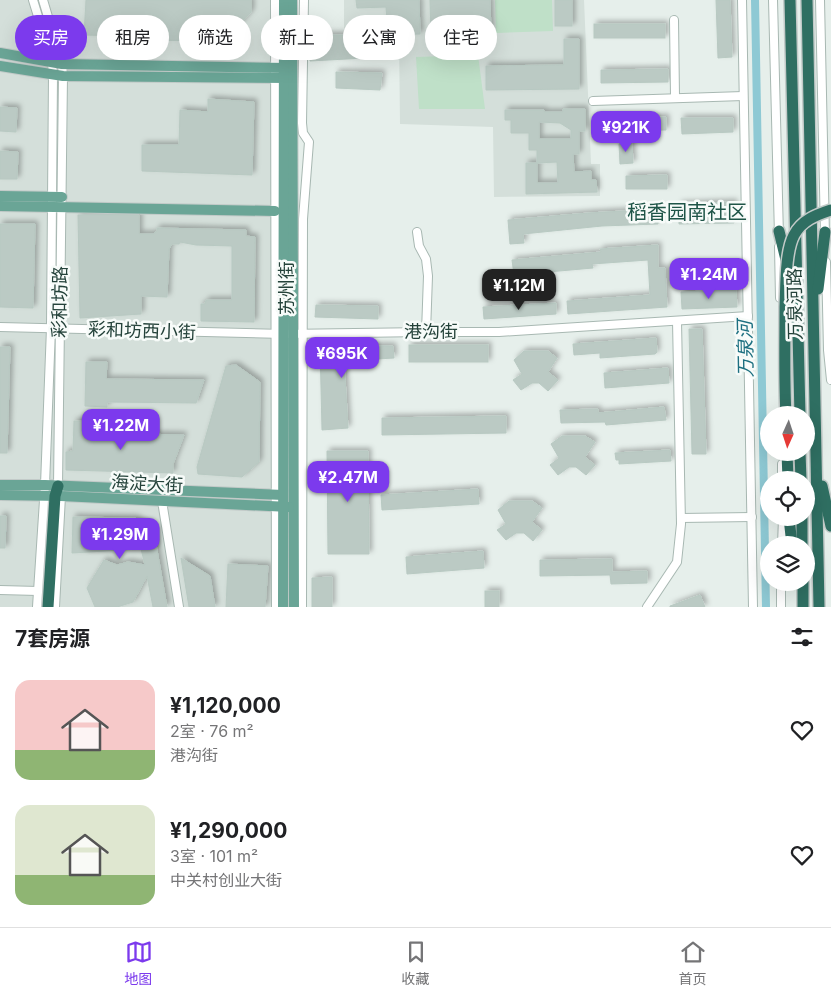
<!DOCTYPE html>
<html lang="zh">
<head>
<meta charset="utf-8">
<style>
  body { margin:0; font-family:Inter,"Noto Sans SC",sans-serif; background:#f2f2f2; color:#202124; height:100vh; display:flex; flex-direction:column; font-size:19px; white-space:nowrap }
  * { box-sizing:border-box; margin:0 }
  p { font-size:16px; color:#757577 }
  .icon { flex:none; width:28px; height:28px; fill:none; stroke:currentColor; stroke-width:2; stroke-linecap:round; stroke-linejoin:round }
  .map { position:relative; height:607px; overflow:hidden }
  .panel { display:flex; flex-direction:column; background:#fff; flex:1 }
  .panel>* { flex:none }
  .hud { position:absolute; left:15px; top:15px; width:500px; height:45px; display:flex; gap:10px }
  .needle { width:32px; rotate:183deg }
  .fabs { position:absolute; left:760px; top:406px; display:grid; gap:10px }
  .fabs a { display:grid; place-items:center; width:55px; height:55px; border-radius:50%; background:#fff; box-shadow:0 5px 20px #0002; font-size:25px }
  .price { position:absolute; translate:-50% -42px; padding:0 11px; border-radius:10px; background:#7c3aed; color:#fff; font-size:16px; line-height:32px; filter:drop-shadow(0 1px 2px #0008) }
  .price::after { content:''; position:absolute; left:50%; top:30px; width:15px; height:11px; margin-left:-8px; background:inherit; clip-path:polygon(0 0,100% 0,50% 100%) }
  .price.active { background:#222; color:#fff }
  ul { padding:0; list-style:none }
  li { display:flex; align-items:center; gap:15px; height:125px; padding:0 15px }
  li span { display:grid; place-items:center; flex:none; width:140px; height:100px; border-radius:15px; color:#555 }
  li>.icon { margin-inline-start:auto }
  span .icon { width:60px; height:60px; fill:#fffc; stroke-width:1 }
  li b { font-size:21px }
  h2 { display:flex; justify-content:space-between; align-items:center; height:60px; padding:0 15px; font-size:21px }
  .chip { padding:0 18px; border-radius:22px; background:#fff; box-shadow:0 5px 20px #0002; font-size:18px; line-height:45px }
  .chip.active { background:#7c3aed; color:#fff }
  .tabs { display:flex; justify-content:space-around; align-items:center; height:70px; border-top:1px solid #e0e0e0; background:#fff; font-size:14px; color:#757577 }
  .tabs a { display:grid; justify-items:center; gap:2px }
  .tabs .active { color:#7c3aed }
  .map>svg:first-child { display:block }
  .built { fill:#d4dfda }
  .green { fill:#bfe0c8 }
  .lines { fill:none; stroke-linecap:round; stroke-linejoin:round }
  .canal { stroke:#8ec9d4; stroke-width:8 }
  .building { fill:#bbcac4; stroke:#b8c9c2; fill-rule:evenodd; filter:url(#shadow) }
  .minor-casing { stroke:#a8b8b2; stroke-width:10 }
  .major-casing { stroke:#c2cac8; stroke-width:12 }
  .highway-casing { stroke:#c2cac8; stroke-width:14 }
  .minor { stroke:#fff; stroke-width:8 }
  .major { stroke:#6aa596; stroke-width:10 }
  .highway { stroke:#2f6f62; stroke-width:11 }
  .highway-bridge-casing { stroke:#c2cac8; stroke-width:14; stroke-linecap:butt }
  .highway-bridge { stroke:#2f6f62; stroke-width:11 }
  .labels { text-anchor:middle; stroke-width:5; stroke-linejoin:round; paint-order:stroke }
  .street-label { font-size:18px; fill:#24423a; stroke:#f7fbf9 }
  .water-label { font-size:19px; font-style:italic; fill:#1c6f80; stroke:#f7fbf9 }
  .quarter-label { font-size:20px; fill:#1f5548; stroke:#f7fbf9 }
</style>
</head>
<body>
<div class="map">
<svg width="831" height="607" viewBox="0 0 831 607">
  <defs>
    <filter id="shadow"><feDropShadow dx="3" dy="-3" stdDeviation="2.5" flood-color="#0004"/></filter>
  </defs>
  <rect width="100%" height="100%" fill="#e6efeb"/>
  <g class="built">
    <path d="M0,0H284L283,607H0Z"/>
    <path d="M344,0H584L591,164H600V196L494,197L493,127L400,124L399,37H385V33L344,31Z"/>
  </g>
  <g class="green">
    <path d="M495,0H552L553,31L496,33Z"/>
    <path d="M478,55L485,109H419L416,57Z"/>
  </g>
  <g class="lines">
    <path class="canal" d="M755,0L766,607"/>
  </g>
  <g class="building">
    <path d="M86,0H251V12L224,41L131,40V36L84,35Z"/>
    <path d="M356,0H419L420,34L388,35L386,7L357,8Z"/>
    <path d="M430,0H490L491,33L431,35Z"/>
    <rect x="555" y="0" width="17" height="26"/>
    <path d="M716,0H730L732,57L718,58Z"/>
    <rect x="594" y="24" width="71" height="14"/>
    <path d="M309,35H383L384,57L310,61Z"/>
    <path d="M564,39H579V89L486,90V66L564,65Z"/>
    <path d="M668,69V82L601,83V70Z"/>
    <path d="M336,72L382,73L380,90L336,88Z"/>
    <path d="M208,99L254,102L252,175L142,171V145H179L180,110L208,112Z"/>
    <path d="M0,107L17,108L16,132L0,131Z"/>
    <path d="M563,109H585V131H579V154H573L574,172L591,171V180H596L597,192L526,194V163H537V150H529V133H511V120H505V110H544V112H563ZM539,122L560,123L571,130V139H539ZM557,162L558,183H537V163Z"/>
    <path d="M666,117V130L611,131V118Z"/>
    <path d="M681,118H733V132L682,134Z"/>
    <path d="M632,143L633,163L620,164L619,144Z"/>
    <path d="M0,151L18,152L17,179H0Z"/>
    <path d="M667,175V189H626V176Z"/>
    <path d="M734,202V223L679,224V204Z"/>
    <path d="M658,209V224L602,226L523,234L524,243L510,244L508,220L589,213Z"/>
    <path d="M78,215H139V234H153L157,231V228L246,230V236L255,237L254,322L201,321V304H205L206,300H232V246L196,245L180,242L179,244H172L169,249L167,297L141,296V314L80,318Z"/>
    <path d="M0,224H35L33,308L0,307Z"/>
    <path d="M658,245V268H665L667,307L568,314L567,301L650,295L648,260L592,264L593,268L514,275L512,260L601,252L600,249Z"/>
    <path d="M736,290L737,307L682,309L681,292Z"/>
    <path d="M556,303V314L484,319L483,307Z"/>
    <path d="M316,305L378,306V319L315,317Z"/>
    <path d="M689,329H702L706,454H692Z"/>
    <path d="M656,338L657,352L655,354L600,358V353L574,355L573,344Z"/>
    <path d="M320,345L393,346L394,358L344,361L348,428L322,430Z"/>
    <rect x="409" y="345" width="79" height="17"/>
    <path d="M0,347H10L7,453H0Z"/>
    <path d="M524,351H548L557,358L548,372L558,380L548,391L539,383H532L521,390L513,380L522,374L514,360Z"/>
    <path d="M86,362H107L106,379L204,380L196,403L107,402V407L85,406Z"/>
    <path d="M236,365L260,382L259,462L242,477L198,474L197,467L226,366Z"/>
    <path d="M668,368L669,383L605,388L604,373Z"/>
    <path d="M664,407L666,420L606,425L605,422L561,423L560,410L598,409V413Z"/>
    <path d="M506,416V433L382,435V418Z"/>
    <path d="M74,421L95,422V433L184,435L173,464V473L66,470V452L73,451Z"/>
    <path d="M562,436H585L595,442L585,457L595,465L586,475L576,467H569L558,475L550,465L559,458L551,444Z"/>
    <path d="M670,450L671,461L619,464V460H616L615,453Z"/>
    <path d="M327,451H368L369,554H328Z"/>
    <path d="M478,489L479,504L382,510L381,495Z"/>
    <path d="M509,501H532L542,508L532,522L542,530L533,541L524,533H516L506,540L497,530L506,524L498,510Z"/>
    <path d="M0,516H6L5,548H0Z"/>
    <path d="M73,517L135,518L149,525L154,533L167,607H153L147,576L133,602L117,607H95L87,588L104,560L117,565L128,562L145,565L141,549L72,553Z"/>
    <path d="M483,551L484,568L407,574L406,557Z"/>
    <path d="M181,558L210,576L215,607H189Z"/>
    <path d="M612,559V572L647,571V583L611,584L610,575L540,576V560Z"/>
    <path d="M228,564L268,566L265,607H226Z"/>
    <path d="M332,577V607H312V578Z"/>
    <rect x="485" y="591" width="14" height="16"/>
    <path d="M700,595L705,607H670V606Z"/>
  </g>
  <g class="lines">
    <defs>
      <g id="minor">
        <path d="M33,0L52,62L53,75L51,328L45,485L37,607"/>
        <path d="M43,0L62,64L63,76L58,486L61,496L55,607"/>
        <path d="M275,0L276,607"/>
        <path d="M742,0L753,607"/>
        <path d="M773,0L779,236"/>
        <path d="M820,0L825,235"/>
        <path d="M674,20L675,97"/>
        <path d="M593,101L743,96"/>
        <path d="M417,232L419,246L426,259L428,276L426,332"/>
        <path d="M779,247L780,298"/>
        <path d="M826,262L828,350L831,380"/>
        <path d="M0,327L284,334L426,332H499L748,316"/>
        <path d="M782,464V480"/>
        <path d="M162,501L179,607"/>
        <path d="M681,518L752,517"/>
        <path d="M782,545L783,518"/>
        <path d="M0,590L38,591"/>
        <path d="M302,607L303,219L309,142L303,133L302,123L304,0"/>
        <path d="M647,607L677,562L681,524L677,321"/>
        <path d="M781,607V582"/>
      </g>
      <g id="major">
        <path d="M292,0L294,607"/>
        <path d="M0,53L62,64L288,68"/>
        <path d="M0,66L63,76L288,78"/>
        <path d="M0,196L62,197"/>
        <path d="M0,206L275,211"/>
        <path d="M0,485H45L283,495"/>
        <path d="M0,495L61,496L289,507"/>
        <path d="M283,607L284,0"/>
      </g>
      <g id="highway">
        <path d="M790,0L800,415"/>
        <path d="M807,0L819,607"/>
        <path d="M779,231L787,264"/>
        <path d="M818,289L825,232"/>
        <path d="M787,452L788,480"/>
        <path d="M800,452L801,480"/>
        <path d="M822,486L831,526"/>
        <path d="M789,518L792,545"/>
        <path d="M802,518V545"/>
        <path d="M803,582V607"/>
        <path d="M48,607L55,496L58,486"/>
      </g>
    </defs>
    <use href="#minor" class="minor-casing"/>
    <use href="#major" class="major-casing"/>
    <use href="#highway" class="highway-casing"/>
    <use href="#minor" class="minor"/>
    <use href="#major" class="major"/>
    <use href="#highway" class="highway"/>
    <defs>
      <path id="highway-bridge" d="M786,415C784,379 785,343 785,307C786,287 785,252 794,235C802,220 816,215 831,210"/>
    </defs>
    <use href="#highway-bridge" class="highway-bridge-casing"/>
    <use href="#highway-bridge" class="highway-bridge"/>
  </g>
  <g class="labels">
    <g class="street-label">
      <text transform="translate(287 288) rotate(-90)" y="6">苏州街</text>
      <text transform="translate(60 302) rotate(-89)" y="6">彩和坊路</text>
      <text transform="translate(795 304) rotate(-91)" y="6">万泉河路</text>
      <text transform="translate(142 331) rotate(2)" y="6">彩和坊西小街</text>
      <text x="431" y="338">港沟街</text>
      <text transform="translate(147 484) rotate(3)" y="6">海淀大街</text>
    </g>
    <g class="water-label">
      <text transform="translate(745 349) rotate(-91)" y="7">万泉河</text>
    </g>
    <g class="quarter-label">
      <text x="687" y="219">稻香园南社区</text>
    </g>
  </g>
</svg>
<div class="fabs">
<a><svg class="needle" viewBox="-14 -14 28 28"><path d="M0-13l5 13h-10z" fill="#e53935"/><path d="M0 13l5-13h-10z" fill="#757577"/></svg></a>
<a><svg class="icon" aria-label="locate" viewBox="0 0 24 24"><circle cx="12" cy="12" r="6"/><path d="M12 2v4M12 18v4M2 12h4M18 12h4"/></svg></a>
<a><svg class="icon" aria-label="layers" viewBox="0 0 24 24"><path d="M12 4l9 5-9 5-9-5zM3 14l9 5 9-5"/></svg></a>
</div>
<b class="price" style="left:626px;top:153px">¥921K</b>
<b class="price" style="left:709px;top:300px">¥1.24M</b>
<b class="price active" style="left:519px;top:311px">¥1.12M</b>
<b class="price" style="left:342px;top:379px">¥695K</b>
<b class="price" style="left:121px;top:451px">¥1.22M</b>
<b class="price" style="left:348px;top:503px">¥2.47M</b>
<b class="price" style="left:120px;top:560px">¥1.29M</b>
<div class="hud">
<a class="chip active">买房</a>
<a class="chip">租房</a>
<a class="chip">筛选</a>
<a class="chip">新上</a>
<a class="chip">公寓</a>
<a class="chip">住宅</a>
</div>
</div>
<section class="panel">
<h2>7套房源<svg class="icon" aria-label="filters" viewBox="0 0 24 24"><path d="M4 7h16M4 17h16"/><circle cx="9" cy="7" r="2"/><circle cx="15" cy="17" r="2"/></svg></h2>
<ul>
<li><span style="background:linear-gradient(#f6c9c9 70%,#8fb573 0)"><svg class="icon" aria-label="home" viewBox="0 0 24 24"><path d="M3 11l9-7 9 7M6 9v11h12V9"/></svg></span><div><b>¥1,120,000</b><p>2室 · 76 m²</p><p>港沟街</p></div><svg class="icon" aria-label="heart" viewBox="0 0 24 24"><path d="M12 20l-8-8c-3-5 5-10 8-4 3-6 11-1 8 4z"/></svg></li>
<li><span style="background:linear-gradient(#dfe7d0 70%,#8fb573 0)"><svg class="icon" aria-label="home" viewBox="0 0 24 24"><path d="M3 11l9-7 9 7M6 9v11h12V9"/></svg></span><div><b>¥1,290,000</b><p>3室 · 101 m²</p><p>中关村创业大街</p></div><svg class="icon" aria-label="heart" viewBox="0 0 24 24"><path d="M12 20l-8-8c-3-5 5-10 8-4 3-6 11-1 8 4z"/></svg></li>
</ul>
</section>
<nav class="tabs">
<a class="active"><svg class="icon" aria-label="map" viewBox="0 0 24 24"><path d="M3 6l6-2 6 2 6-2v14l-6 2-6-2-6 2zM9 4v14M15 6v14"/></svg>地图</a>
<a><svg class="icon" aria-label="saved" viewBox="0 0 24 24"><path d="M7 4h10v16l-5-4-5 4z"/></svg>收藏</a>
<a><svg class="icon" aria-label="home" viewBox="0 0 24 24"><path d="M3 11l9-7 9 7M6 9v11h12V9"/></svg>首页</a>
</nav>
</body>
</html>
